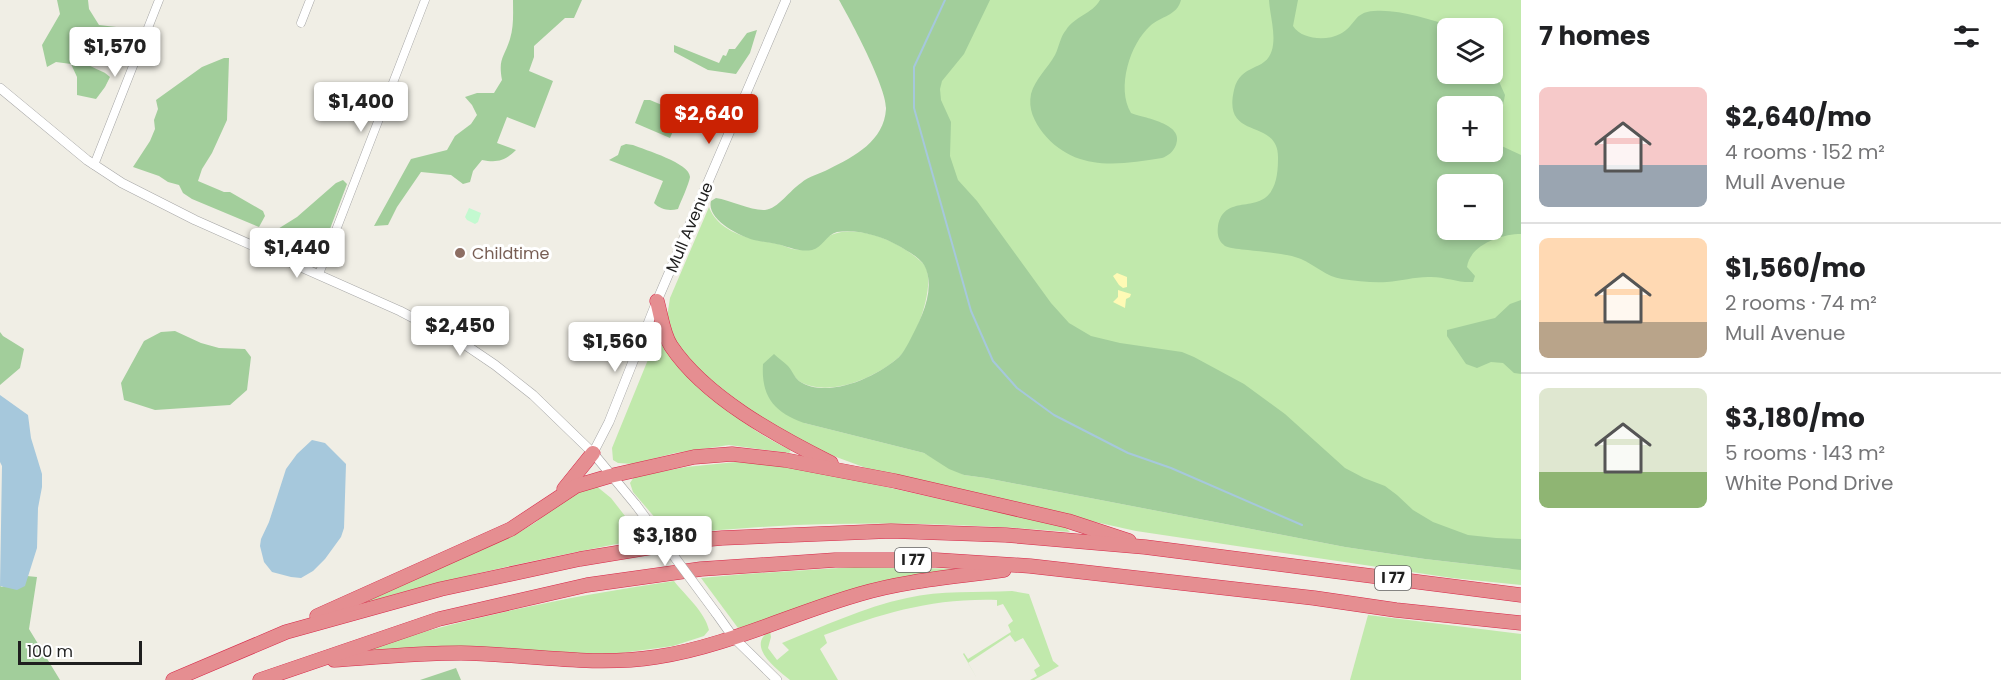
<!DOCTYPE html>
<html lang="en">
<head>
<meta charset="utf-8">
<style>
  body { margin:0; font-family:Poppins,sans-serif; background:#f2f2f2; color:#202124; height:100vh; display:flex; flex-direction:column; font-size:22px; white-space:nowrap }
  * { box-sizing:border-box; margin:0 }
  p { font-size:20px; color:#757577 }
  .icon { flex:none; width:33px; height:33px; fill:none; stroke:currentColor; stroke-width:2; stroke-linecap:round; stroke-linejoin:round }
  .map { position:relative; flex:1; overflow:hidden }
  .details { display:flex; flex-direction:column; background:#fff; width:480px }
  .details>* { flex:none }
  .tools { position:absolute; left:1437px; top:18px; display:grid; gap:12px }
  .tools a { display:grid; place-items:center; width:66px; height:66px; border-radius:9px; background:#fff; box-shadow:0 3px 9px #0003; font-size:30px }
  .scale { position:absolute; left:18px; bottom:15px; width:124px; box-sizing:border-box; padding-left:6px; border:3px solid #1f1f1f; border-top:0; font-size:16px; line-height:21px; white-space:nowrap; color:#1f1f1f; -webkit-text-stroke:4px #fff; paint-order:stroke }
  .price { position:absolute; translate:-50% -51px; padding:0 14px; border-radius:6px; background:#fff; color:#222; font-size:20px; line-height:39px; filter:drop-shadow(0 2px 3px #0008) }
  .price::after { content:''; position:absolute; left:50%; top:36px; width:18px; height:14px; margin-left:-9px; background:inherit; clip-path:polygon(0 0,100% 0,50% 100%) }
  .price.active { background:#ca2203; color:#fff }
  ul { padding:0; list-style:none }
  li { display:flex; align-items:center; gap:18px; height:150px; padding:0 18px }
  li+li { border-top:2px solid #e0e0e0 }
  li span { display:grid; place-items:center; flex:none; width:168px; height:120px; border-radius:9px; color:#555 }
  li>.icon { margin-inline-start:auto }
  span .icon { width:72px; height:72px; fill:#fffc; stroke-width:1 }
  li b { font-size:26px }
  h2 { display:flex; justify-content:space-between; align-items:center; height:72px; padding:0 18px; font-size:26px }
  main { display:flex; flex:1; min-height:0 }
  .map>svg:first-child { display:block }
  .grass { fill:#c1e9ac; fill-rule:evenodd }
  .forest { fill:#a2ce9b; fill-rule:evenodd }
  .sand { fill:#fefab5 }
  .park { fill:#c3f9d0 }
  .water { fill:#a6c8dc }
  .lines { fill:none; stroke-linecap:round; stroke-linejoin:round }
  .stream { stroke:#a6c8dc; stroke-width:2 }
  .minor-casing { stroke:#a6a6a6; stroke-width:9 }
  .tertiary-casing { stroke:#a6a6a6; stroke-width:10 }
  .motorway-casing { stroke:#d82849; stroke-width:15 }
  .minor { stroke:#fff; stroke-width:8 }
  .tertiary { stroke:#fff; stroke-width:9 }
  .motorway { stroke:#e58e91; stroke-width:14 }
  .tertiary-bridge-casing { stroke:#a6a6a6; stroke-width:10; stroke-linecap:butt }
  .tertiary-bridge { stroke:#fff; stroke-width:9 }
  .education-dot { fill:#8d6e63; stroke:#fff; stroke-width:2 }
  .labels { text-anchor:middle; stroke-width:6; stroke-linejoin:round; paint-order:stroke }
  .shield { fill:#fff; stroke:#626262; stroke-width:1.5 }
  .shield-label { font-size:15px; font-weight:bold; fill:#1f1f1f }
  .street-label { font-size:16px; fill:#1f1f1f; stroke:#fff }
  .education-label { font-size:16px; fill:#785e54; stroke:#fff; text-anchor:start }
</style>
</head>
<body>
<main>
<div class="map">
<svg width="1521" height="680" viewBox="0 0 1521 680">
  <rect width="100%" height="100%" fill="#f0eee5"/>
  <g class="grass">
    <path d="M965,0H1521V585L1452,578L1136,531L937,487L866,468L801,444L722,392L670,340L666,323L670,298L709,207C719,234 754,240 778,244C785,246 792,250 800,250C814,249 824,236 837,233C864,227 896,241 917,258C920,261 925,264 926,268C935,288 915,342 900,356C878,377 828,399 799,381C795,378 791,371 788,367L804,423L924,453L964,475L986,478L1345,547L1425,559L1512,569L1070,350L963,220L926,90ZM1448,28H1492V74H1448ZM1448,106H1492V152H1448ZM1448,184H1492V230H1448Z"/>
    <path d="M656,340L663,344C700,385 739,427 791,450L789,453L729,445L675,453L633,464L618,463L613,460L612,448Z"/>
    <path d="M736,462L797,467L1065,527L1070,532C990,525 909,522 829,524C776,525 722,530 669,534L633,492L630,483L634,477L686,467Z"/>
    <path d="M595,485L611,498L643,539C547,557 453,577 360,604L420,576L515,535L536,522L567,495Z"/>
    <path d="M854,567L967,569L738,628L701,578L745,574Z"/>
    <path d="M674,581C685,595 705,612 709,630L704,636L673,646L614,654L357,652C387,641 419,633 450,625C524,606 598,592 674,581Z"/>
    <path d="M1012,591L1029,594L1053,661L1059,666L1034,680H1030L1037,676L1034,670L1040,666L1023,638L1015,642L1010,635L968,663L978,680L963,654L964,653L968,659L1011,632L1008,625L1013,621L1003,604L997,606V600C932,598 884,613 824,635L827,643L820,649L838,680H790C777,669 745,646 770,631L771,637L768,648L777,660L789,650L782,643C822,627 864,607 907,598C941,590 977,593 1012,591Z"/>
    <path d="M1368,615L1521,634V680H1350Z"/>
  </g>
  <g class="forest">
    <path d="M57,0H88L89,9L99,25L125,28L131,37C129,49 127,60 117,67L111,46L103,36L70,39C73,49 78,59 87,64C96,70 103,70 110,77L105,87L96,99L77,95V77L71,64L56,62L47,67L42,45L60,14Z"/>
    <path d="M513,0H582L574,18H565L534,46V57L529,71L553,81L535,128L507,117L497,143L516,150C505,161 497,163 482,160L473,171L470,182L463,184L451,175L421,172L397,207L388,225L374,226L411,159L447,150L455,136L471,124L477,115L472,105L465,97L477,93H494L502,80C498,58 504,58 510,39C514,26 513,13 513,0Z"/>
    <path d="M839,0H990L964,54L942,81L940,89L941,100L951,122L950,156L958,180L977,201L1051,303L1069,323L1091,336L1120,343L1182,352L1194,357L1244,384L1285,414L1345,468L1364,478L1385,486L1397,495L1413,510L1433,522L1468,535L1496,538L1521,539V570L1425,559L1345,547L986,478L964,475L949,469L924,453L804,423C774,412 761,397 763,364L774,354C778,358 784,362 788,366C792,370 794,377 799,381C827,400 877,377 899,357C903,353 906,347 909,342C920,321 935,293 926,269C923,259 907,251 899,246C881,236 858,229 837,232C826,235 822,248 812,250C801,252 791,248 781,245C772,243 763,242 754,240C739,236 706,219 711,201L716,198C730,200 752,211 765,210C778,209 790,190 801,183C809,176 820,174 829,169C855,156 884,141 886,109C887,88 851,21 839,0Z"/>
    <path d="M1100,0H1181C1177,16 1161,16 1150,26C1130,44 1116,88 1131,113C1143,118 1185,123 1176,145C1173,152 1168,156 1162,158C1118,165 1075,172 1043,133C1034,121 1028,109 1031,94C1035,79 1048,68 1055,55C1059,47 1060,37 1066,30C1075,16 1092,14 1100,0Z"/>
    <path d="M1269,0H1298L1293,26C1302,40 1327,41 1340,34C1356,26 1353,12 1374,11C1399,9 1428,19 1452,26L1458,28H1448V74H1492L1493,68L1505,95L1503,105L1493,112L1492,106H1448V152H1492L1493,142L1521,155V234C1501,234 1470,245 1467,267L1475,276L1473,282C1458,283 1444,276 1428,277C1414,277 1401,281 1387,282C1372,283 1357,281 1342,279C1327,277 1315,265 1301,259C1286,253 1264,252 1248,250C1240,249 1232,249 1225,246C1218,241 1217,234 1218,226C1226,184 1279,230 1278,157C1278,117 1222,142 1234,90C1241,60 1269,74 1273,45C1275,31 1270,15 1269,0ZM1448,184H1492V230H1448Z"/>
    <path d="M757,30L750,53L736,74L708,70L674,52V45L719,63L723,55L726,56L729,49H735L747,33Z"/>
    <path d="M224,58H229L227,120L212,153L202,169L198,181L224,192H230L263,211L265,216L259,227L192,199L183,193L179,185L168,182L159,176L133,167L150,141L155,129L154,120L158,109L156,100L202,67Z"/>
    <path d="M644,100H650L681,113L670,138L635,123Z"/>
    <path d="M626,144L633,145C645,150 690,163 690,177C689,184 681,201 678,209C669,211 661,210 654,203L663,181L609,160L618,155L621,146Z"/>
    <path d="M343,180L347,184L319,258L288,244L273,232L297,217L336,183Z"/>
    <path d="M1521,300V374L1514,373L1503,363L1491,362L1477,368L1466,364L1447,336V330L1495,318L1510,304Z"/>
    <path d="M175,331L201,343L219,348L245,349L251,357L247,390L230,405L155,410L124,400L121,383L144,341L161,332Z"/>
    <path d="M0,332L3,336L24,349L20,368L0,385Z"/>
    <path d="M27,576L37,577L29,629L60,680H0V586L2,587Z"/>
    <path d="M456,668L461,680H420Z"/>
  </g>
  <g class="sand">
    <path d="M1117,273L1127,277V287L1123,288L1119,285L1113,276Z"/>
    <path d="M1118,290L1131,294L1130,297L1126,299L1125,308L1113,302L1118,297Z"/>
  </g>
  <path class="park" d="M469,208L481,213L478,222L475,224L467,220L465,217Z"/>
  <g class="water">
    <path d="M0,395L28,415L31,438L42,474V487L38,508L37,548L25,586L17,590L0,586L2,466L0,462Z"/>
    <path d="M312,440L325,443L346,464L344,528L341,537L325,559L313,571L301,578L291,577L272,572L264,562L260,546L261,539L269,522L286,469L297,454Z"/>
  </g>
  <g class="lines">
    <path class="stream" d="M945,0L914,67V108L971,311L993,361L1017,388L1054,415L1128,453L1171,468L1302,525"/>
    <defs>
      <g id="minor">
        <path d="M301,23L310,0"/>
        <path d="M94,165L159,0"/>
        <path d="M319,274L425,0"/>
      </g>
      <g id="tertiary">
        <path d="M0,88L87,160L122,183L195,220L400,311L467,346L495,365L533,395L593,453L636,505"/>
        <path d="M593,453L609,422L657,301L786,0"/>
        <path d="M716,613L733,637L777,680"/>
      </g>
      <g id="motorway">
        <path d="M657,301C661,315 663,334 671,346C705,397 777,436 831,463"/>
        <path d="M564,489L593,453"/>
        <path d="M317,616L511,529L576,486L610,476L694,457L732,454L785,460L895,481L1068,521L1129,541"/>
        <path d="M334,660C376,657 418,653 461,653C526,654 592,667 656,657C725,647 793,613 860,594C907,580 956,577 1004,570"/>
        <path d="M173,680L286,632L441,589L580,559L689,541L722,538L891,531L1006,535L1145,547L1521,595"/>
        <path d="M260,680L439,619L587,585L701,569L835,560H936L1030,566L1314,598L1396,610L1521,623"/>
      </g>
    </defs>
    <use href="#minor" class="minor-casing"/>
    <use href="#tertiary" class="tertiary-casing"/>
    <use href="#motorway" class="motorway-casing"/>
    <use href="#minor" class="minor"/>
    <use href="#tertiary" class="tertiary"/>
    <use href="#motorway" class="motorway"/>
    <defs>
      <path id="tertiary-bridge" d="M636,505L716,613"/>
    </defs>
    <use href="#tertiary-bridge" class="tertiary-bridge-casing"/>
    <use href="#tertiary-bridge" class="tertiary-bridge"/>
  </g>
  <circle class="education-dot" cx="460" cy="253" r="6"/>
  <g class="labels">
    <g class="shield">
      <rect x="895" y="548" width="36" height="24" rx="4.5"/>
      <rect x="1375" y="566" width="36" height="24" rx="4.5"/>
    </g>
    <g class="shield-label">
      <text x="913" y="565">I 77</text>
      <text x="1393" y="583">I 77</text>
    </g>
    <g class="street-label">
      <text transform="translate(689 227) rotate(-67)" y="6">Mull Avenue</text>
    </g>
    <g class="education-label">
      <text x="472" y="259">Childtime</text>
    </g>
  </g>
</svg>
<div class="tools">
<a><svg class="icon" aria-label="layers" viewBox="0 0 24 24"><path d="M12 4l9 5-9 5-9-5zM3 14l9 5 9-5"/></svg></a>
<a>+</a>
<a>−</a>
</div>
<div class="scale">100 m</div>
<b class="price" style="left:115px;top:78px">$1,570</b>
<b class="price" style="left:361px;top:133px">$1,400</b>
<b class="price active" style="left:709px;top:145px">$2,640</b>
<b class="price" style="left:297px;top:279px">$1,440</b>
<b class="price" style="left:460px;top:357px">$2,450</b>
<b class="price" style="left:615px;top:373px">$1,560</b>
<b class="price" style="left:665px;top:567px">$3,180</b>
</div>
<section class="details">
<h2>7 homes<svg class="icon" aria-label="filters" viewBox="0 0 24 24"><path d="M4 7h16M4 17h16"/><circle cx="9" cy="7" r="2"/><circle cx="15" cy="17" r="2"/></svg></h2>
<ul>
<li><span style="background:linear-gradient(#f6c9c9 65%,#9aa5b1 0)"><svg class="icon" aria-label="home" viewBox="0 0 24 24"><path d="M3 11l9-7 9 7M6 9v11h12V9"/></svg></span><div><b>$2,640/mo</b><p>4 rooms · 152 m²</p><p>Mull Avenue</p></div></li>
<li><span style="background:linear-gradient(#ffd9b3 70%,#b9a48a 0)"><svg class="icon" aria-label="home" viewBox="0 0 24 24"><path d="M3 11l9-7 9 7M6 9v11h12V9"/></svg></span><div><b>$1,560/mo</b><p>2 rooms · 74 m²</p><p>Mull Avenue</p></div></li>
<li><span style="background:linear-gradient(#dfe7d0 70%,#8fb573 0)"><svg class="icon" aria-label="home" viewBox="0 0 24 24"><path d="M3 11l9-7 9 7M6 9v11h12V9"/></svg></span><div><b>$3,180/mo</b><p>5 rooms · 143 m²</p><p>White Pond Drive</p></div></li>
</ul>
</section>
</main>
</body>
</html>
